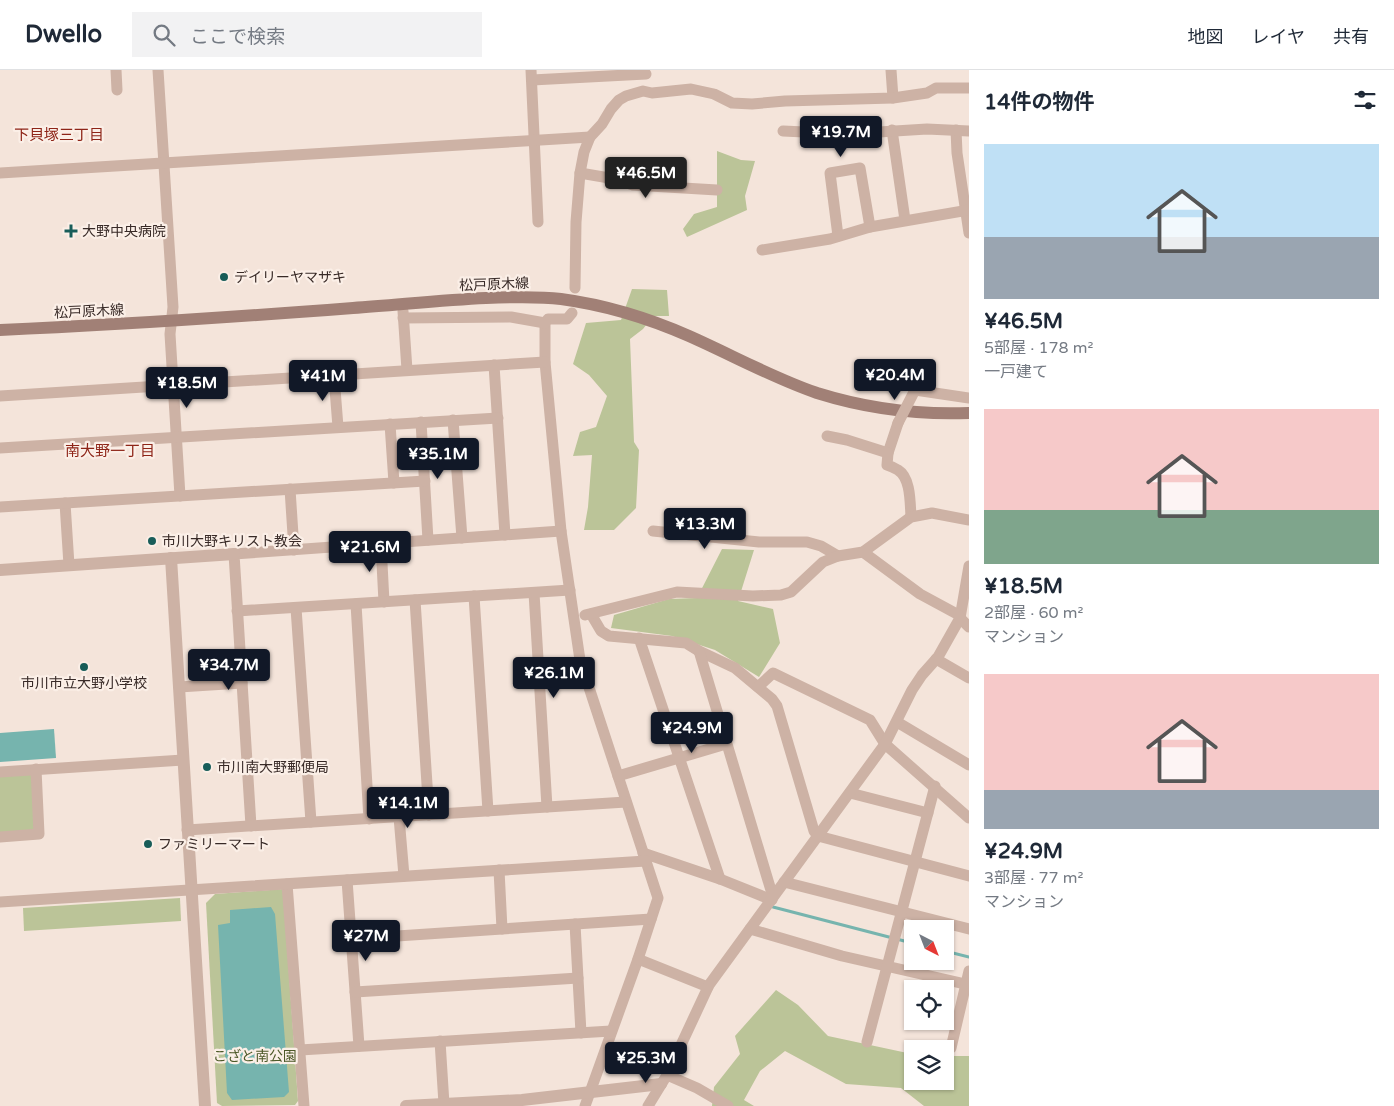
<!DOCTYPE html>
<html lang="ja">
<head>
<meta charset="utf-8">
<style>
  body { margin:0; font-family:"Varela Round","Noto Sans JP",sans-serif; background:#f2f2f3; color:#1f2937; height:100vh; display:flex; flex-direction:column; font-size:19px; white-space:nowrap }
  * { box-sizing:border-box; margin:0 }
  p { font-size:16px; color:#747a83 }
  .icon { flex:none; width:28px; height:28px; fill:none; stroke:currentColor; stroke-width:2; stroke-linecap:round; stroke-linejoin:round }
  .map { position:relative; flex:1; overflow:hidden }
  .drawer { display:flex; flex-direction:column; background:#fff; width:425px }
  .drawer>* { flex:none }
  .needle { width:32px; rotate:138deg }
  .controls { position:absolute; left:904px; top:850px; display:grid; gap:10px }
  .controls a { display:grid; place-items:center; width:50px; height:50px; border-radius:0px; background:#fff; box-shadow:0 1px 4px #0004; font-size:25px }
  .price { position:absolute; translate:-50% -42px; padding:0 11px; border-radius:5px; background:#111827; color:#fff; font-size:16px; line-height:32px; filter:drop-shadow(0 1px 2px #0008) }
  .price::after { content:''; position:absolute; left:50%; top:30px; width:15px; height:11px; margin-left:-8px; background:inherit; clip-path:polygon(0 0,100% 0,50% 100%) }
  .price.selected { background:#222; color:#fff }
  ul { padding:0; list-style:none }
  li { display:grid; align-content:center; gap:10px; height:265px; padding:0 15px }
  li span { display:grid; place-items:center; height:155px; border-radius:0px; color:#555 }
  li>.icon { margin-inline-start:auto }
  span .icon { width:90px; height:90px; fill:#fffc; stroke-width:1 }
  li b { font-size:21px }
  h2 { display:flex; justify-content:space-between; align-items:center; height:60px; padding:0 15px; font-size:21px }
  header { display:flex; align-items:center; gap:30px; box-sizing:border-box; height:70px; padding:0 25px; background:#fff; border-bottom:1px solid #e0e1e3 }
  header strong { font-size:24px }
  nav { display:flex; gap:28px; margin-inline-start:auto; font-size:18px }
  .search { width:350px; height:45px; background:#f2f2f3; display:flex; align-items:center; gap:12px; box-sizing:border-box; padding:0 18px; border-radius:0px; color:#747a83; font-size:19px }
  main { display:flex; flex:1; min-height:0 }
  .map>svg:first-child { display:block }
  .green { fill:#bbc498 }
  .water { fill:#76b4ae }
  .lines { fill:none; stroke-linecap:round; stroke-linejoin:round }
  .stream { stroke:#76b4ae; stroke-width:3 }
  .minor { stroke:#cdb2a5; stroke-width:11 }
  .tertiary { stroke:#cdb2a5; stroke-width:12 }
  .secondary { stroke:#a18076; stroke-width:12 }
  .minor-bridge { stroke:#cdb2a5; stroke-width:11 }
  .poi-dot { fill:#185d59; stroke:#fbefe7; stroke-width:2 }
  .labels { text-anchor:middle; stroke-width:4.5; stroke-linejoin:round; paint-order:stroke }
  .poi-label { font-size:14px; fill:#382a27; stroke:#fbefe7; text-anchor:start }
  .street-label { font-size:14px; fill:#382a27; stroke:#fbefe7 }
  .park-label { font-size:14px; fill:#4d5928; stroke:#fbefe7 }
  .neighbourhood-label { font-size:15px; fill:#8e2518; stroke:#fbefe7 }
</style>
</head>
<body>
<header>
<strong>Dwello</strong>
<div class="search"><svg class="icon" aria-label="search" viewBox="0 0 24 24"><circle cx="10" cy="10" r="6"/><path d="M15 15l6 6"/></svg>ここで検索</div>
<nav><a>地図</a><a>レイヤ</a><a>共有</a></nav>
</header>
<main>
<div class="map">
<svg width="969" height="1036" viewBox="0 0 969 1036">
  <rect width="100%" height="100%" fill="#f4e4da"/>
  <g class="green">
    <path d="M717,81L741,90L755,91L745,126L747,140L687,167L683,159L694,144L717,137Z"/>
    <path d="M632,219L667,220L669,246H653L643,259L630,269L634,372L639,380L636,438L614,460H584L588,437L592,385L573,386L580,362L596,357L607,326L589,305L573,294L586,253L621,250Z"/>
    <path d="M722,479L754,480L738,531L773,539L780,573L759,607L715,580L672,566L611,558L614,545L669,529L697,528Z"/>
    <path d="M32,704L36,762L0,764V707Z"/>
    <path d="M283,819L298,1031L295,1035L222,1036L217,1033L206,833L215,824Z"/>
    <path d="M180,828L181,851L24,861L23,838Z"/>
    <path d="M776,920L798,935L828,966L912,984V1011H945V986H969V1036H924L901,1018L846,1014L785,981L760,1001L744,1030L754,1036H712L714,1017L740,984L735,966Z"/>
  </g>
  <g class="water">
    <path d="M54,659L56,688L0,692V663Z"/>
    <path d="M271,837L275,844L289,1022L284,1027L232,1030L227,1023L218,855L230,853V840Z"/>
  </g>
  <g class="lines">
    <g class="stream">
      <path d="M773,837L912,873"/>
      <path d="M945,881L969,887"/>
    </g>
    <g class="minor">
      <path d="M116,0L117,20"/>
      <path d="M158,0L173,237L170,264L180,426"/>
      <path d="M531,0L538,152"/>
      <path d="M891,0L893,28"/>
      <path d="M532,10L646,4"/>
      <path d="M892,60L905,150"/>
      <path d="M956,60L957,83L969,163"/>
      <path d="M783,61L847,64L927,59L969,61"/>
      <path d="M0,103L590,67"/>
      <path d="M580,103L615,109L633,115L717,120"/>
      <path d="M838,166L830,103L860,98L870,157"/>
      <path d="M762,180L830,169L870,157L969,140"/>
      <path d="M575,218L576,152L580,103L584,82L590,67L602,54L611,39L619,30L626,26L643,21L652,23L691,19L714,24L732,33L752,34L785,31L893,28L927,23L936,18H969"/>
      <path d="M403,241L407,300"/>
      <path d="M572,243L567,249H548L545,253V292L561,461L580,590L658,828L638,889L585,1036"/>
      <path d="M403,248L511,247L545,253"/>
      <path d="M494,295L505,465"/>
      <path d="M334,306L338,357"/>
      <path d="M915,320L969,328"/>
      <path d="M0,326L545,292"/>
      <path d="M453,350L462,468"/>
      <path d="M421,352L428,470"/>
      <path d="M898,353L888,383L887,395C890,396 895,398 898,400C911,408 910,433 911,447"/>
      <path d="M390,354L394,413"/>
      <path d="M827,366L847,370L888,383"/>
      <path d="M0,378L498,348"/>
      <path d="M290,419L294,480"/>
      <path d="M65,433L69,495"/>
      <path d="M0,437L425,411"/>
      <path d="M653,461L759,472H807L821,476L838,486"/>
      <path d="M381,474L384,532"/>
      <path d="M969,496L960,548L969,557"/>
      <path d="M534,523L547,737"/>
      <path d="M474,526L488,741"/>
      <path d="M415,530L429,745"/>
      <path d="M356,534L369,749"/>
      <path d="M296,538L311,752"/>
      <path d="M237,541L570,520"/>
      <path d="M591,544L601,561L609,566L686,573L699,581L735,598L772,629L777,636L814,761L818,766L969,806"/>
      <path d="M585,545L677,522L753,526L781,525L791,522L823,492L838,486L863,482L911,447L932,443L969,450"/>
      <path d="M639,568L720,809"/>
      <path d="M699,581L773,827"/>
      <path d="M936,589L969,608"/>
      <path d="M179,617L242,613"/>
      <path d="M758,617L773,603L870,650L885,674L969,748"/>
      <path d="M897,652L969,695"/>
      <path d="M0,702L183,690"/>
      <path d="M618,706L726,674"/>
      <path d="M850,723L928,743"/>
      <path d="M399,747L404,806"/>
      <path d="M251,756L234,484L561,461"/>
      <path d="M187,760L626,732"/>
      <path d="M0,767L39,764L36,699"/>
      <path d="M643,783L720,809L772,830"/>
      <path d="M499,800L502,859"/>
      <path d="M347,810L359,976"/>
      <path d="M784,812L969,859"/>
      <path d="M287,814L304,1036"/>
      <path d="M0,832L646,791"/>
      <path d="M575,854L581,963"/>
      <path d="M750,859L842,886L969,915"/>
      <path d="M352,869L651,849"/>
      <path d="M638,889L708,917"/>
      <path d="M355,922L578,908"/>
      <path d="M440,971L444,1034"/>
      <path d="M867,972L935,716"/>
      <path d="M951,978L969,901"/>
      <path d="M300,980L611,961"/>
      <path d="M667,1005L697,1018L728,1036"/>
      <path d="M648,1036L667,1005L709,915L885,674L912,620L922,605L938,587L960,548L957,544L920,524L863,482"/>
    </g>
    <g class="tertiary">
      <path d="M171,488L205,1036"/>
      <path d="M0,500L234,484"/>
      <path d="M406,1036L522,1030L661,1014"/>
    </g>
    <path class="secondary" d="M0,260C118,255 235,247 353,238C397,235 442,230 486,228C511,227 537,226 561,229C606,235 648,248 689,266C732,285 773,308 817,323C865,338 919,345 969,343"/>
    <path class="minor-bridge" d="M898,353L915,320"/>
  </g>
  <g class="poi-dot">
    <path d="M68.5 153.5h5v5h5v5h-5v5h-5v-5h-5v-5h5z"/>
    <circle cx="224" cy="207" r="5"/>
    <circle cx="152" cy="471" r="5"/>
    <circle cx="84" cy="597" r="5"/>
    <circle cx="207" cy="697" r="5"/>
    <circle cx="148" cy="774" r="5"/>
  </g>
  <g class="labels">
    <g class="poi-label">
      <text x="82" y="166">大野中央病院</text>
      <text x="234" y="212">デイリーヤマザキ</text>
      <text x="162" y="476">市川大野キリスト教会</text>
      <text x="84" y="618" text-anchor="middle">市川市立大野小学校</text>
      <text x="217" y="702">市川南大野郵便局</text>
      <text x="158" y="779">ファミリーマート</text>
    </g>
    <g class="street-label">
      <text transform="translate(494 214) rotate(-2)" y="5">松戸原木線</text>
      <text transform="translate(89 241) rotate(-3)" y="5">松戸原木線</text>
    </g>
    <g class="park-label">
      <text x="255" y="991">こざと南公園</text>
    </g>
    <g class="neighbourhood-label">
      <text x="59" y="70">下貝塚三丁目</text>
      <text x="110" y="386">南大野一丁目</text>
    </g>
  </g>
</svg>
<div class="controls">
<a><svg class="needle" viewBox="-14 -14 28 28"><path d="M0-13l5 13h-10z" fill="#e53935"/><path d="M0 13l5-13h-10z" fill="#747a83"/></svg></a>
<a><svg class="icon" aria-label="locate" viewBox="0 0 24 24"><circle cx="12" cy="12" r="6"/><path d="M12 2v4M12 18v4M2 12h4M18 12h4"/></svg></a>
<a><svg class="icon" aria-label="layers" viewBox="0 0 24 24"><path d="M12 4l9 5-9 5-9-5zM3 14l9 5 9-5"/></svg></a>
</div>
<b class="price" style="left:841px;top:88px">¥19.7M</b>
<b class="price selected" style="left:646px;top:129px">¥46.5M</b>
<b class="price" style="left:895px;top:331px">¥20.4M</b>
<b class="price" style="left:323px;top:332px">¥41M</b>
<b class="price" style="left:187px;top:339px">¥18.5M</b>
<b class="price" style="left:438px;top:410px">¥35.1M</b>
<b class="price" style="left:705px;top:480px">¥13.3M</b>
<b class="price" style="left:370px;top:503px">¥21.6M</b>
<b class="price" style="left:229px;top:621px">¥34.7M</b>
<b class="price" style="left:554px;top:629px">¥26.1M</b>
<b class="price" style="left:692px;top:684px">¥24.9M</b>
<b class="price" style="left:408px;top:759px">¥14.1M</b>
<b class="price" style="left:366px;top:892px">¥27M</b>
<b class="price" style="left:646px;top:1014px">¥25.3M</b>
</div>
<section class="drawer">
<h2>14件の物件<svg class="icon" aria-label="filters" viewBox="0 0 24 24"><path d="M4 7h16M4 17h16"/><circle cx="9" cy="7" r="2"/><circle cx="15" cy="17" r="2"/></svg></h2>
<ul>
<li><span style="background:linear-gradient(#bfe0f5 60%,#9aa5b1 0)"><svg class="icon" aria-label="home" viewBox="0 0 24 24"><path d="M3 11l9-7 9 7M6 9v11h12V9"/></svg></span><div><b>¥46.5M</b><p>5部屋 · 178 m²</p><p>一戸建て</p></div></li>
<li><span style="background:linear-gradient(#f6c9c9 65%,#7fa58c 0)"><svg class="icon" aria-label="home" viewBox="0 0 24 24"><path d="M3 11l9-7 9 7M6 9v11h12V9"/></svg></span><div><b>¥18.5M</b><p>2部屋 · 60 m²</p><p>マンション</p></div></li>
<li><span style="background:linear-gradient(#f6c9c9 75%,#9aa5b1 0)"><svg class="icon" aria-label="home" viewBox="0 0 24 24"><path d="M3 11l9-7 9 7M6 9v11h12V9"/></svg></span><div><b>¥24.9M</b><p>3部屋 · 77 m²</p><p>マンション</p></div></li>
</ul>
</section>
</main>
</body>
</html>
